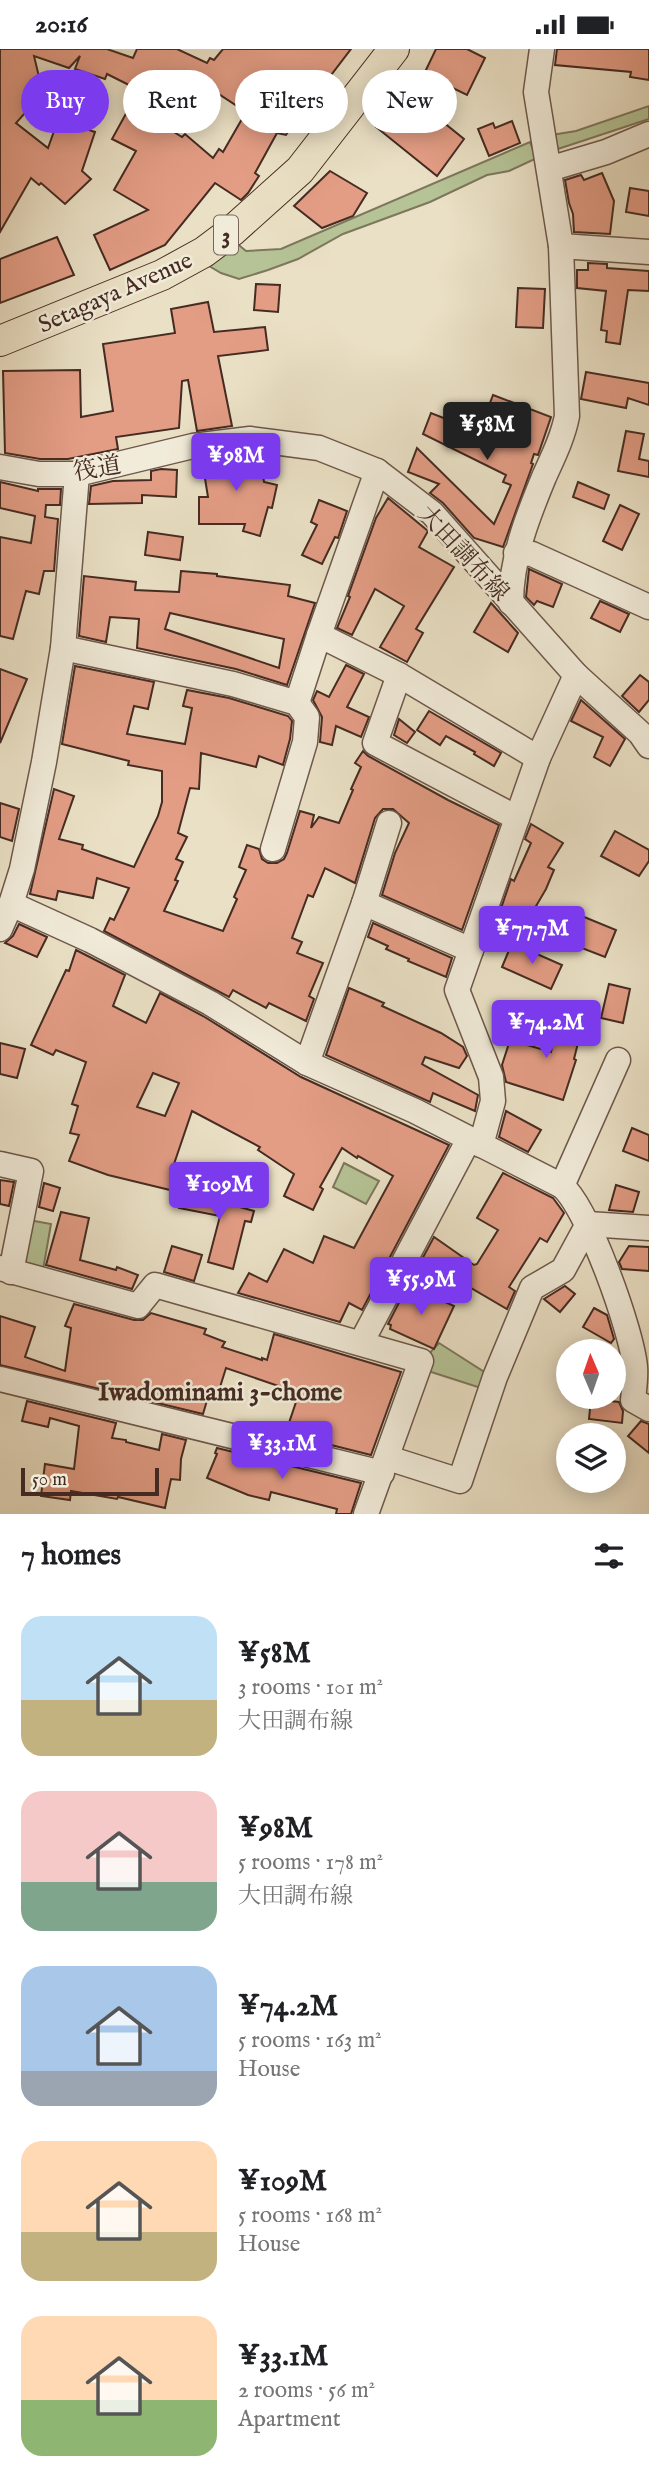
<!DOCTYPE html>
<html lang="en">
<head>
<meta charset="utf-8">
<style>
  body { margin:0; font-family:"IM FELL English","Noto Serif JP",serif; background:#f2f2f2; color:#202124; height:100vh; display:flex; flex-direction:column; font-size:26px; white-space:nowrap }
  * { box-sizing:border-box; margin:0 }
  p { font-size:23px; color:#757577 }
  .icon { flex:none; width:38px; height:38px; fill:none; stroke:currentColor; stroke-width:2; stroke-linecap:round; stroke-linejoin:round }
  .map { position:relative; height:1465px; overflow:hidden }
  .side { display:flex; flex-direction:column; background:#fff; flex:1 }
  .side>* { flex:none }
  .guide { position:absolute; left:21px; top:21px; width:607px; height:63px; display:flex; gap:14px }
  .needle { width:46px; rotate:358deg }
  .controls { position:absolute; left:556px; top:1290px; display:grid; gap:14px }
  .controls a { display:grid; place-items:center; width:70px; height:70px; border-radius:50%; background:#fff; box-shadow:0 4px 18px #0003; font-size:35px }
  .scale { position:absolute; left:21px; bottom:18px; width:138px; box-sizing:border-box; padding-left:7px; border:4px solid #452b22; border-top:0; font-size:19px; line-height:24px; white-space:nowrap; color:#452b22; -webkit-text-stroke:5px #f1ebd9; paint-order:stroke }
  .price { position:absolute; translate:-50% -60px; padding:0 16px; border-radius:7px; background:#7c3aed; color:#fff; font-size:23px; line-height:46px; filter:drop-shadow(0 2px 4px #0008) }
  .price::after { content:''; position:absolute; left:50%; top:42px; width:21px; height:16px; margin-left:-10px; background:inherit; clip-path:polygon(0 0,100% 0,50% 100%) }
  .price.active { background:#222; color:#fff }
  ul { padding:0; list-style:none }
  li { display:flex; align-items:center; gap:21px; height:175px; padding:0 21px }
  li span { display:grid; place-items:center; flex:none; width:196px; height:140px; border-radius:21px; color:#555 }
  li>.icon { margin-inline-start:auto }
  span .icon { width:84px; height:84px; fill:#fffc; stroke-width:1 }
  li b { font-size:30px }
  h2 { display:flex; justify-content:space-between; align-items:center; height:84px; padding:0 21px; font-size:30px }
  .pill { padding:0 24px; border-radius:32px; background:#fff; box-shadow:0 4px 18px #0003; font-size:24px; line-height:63px }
  .pill.active { background:#7c3aed; color:#fff }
  .status { display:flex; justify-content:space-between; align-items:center; height:49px; padding:0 35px; background:#fff; direction:ltr }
  .status svg { height:19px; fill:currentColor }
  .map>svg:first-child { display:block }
  .green { fill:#b5c396; stroke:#7d775c; stroke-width:2 }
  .building { fill:#e39d85; stroke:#452b22; stroke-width:2; fill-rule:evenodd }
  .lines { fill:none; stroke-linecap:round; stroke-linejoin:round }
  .minor-casing { stroke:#6e584b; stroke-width:27 }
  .major-casing { stroke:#452b22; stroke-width:32 }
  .minor { stroke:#f1ebd9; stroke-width:24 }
  .major { stroke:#eae0c5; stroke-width:30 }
  .labels { text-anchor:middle; stroke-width:5; stroke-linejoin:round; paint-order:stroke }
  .shield { fill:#f1ebd9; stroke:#796559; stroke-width:2 }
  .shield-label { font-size:23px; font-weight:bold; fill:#452b22 }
  .street-label { font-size:24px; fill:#452b22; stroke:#f1ebd9 }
  .neighbourhood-label { font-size:26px; font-weight:bold; fill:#452b22; stroke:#f1ebd9 }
</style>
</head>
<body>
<div class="status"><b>20:16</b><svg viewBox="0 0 49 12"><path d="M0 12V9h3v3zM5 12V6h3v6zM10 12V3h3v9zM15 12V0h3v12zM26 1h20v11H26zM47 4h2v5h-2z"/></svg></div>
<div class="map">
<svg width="649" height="1465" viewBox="0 0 649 1465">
  <rect width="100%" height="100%" fill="#eae0c5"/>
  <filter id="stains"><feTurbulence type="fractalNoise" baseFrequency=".00286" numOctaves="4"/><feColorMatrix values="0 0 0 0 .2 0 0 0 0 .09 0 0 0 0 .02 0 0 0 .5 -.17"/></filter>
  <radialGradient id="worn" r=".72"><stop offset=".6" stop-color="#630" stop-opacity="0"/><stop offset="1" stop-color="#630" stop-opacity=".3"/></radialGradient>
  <g class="green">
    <path d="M649,57V70L549,103L545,87L576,82Z"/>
    <path d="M530,93L537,109L509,122L487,126L430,153L343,185L298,210L268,221L239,230L221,224L204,214L234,192L246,202L281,200Z"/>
    <path d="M344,1114L379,1132L366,1155L333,1138Z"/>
    <path d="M29,1171L51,1175L43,1221L19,1215Z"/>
    <path d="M439,1294L489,1326L484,1340L425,1321L426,1308Z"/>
  </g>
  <g class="building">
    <path d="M0,0H107L133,9L137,0H177L207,14L210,9L214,11L223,0H351L319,42L327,46L317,63L306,56L286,86L277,84L255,124L259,127L248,144L241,151L215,134L165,196L110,221L94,186L148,161L114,141L136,102L112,90L139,41L107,25L105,30L75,20L80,7L69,19L34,7L41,36L34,41L40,47L16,74L48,99L58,71L95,83L82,122L91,130L65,155L41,134L39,136L31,129L0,183ZM181,25L212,45L214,42L246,63L223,103L219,100L213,109L185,85L182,88L155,71L177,28L179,29Z"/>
    <path d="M436,0H467L485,9L467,46L424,25Z"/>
    <path d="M557,0H649V31L630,28L631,23L555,16Z"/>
    <path d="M407,44L464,90L437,127L376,78Z"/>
    <path d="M512,72L520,94L489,107L478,80L493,74L495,79Z"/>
    <path d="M330,122L367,144L353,167L322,179L294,157Z"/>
    <path d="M602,124L614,152L610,185L574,183L573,165L569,154L565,131L581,126L584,131Z"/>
    <path d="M630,139L649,142V167L626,163Z"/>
    <path d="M57,188L74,226L0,254V210Z"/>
    <path d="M588,214L607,215V219L649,222V242L628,241L620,295L606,293L607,282L601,281L606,242L577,239V221H588Z"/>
    <path d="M256,235L280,236L278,263L254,261Z"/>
    <path d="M518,239L545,240L543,279L516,278Z"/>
    <path d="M208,253L214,283L265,278L268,301L218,307L232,377L197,382L188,331L182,332L179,379L116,388L118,400L68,410H40L5,404L3,322L80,321L81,368L113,362L103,295L175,284L171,260Z"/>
    <path d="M586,323L649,334V356L628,349L626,359L581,350Z"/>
    <path d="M493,346L551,368L538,406L534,405L531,414L533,415L503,498L474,489L443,454L430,444L439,435L408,423L417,399L494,475L511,436L503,433L506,426L423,385L431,364L479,383Z"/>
    <path d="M626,382L644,385L639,410L649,412V428L618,422Z"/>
    <path d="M250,405L260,406L264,433L277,436L272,459L268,458L260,487L243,482L245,475H199V448H208L202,411Z"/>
    <path d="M161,420L177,421L176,448L142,446V454L89,455L91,437L113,432L151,431V422Z"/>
    <path d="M0,433L38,442V440H61L60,456H46L45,468L58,470L54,522H44L39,545L26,542L13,590L0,587V488L31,494L35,467L0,459Z"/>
    <path d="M578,433L609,446L604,460L573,448Z"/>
    <path d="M388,449L428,482L419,498L454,518L416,580L423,584L407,613L380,598L404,557L375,540L352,586L337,579L350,548L348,547L376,469Z"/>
    <path d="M319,451L347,462L338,489L335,488L322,515L302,506L317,476L311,473Z"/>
    <path d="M620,456L639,465L622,501L603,492Z"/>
    <path d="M148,483L183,488L180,511L145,506Z"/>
    <path d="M529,520L562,535L553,558L537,552L534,556L526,548Z"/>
    <path d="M181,522L217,525V527L290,536L288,547L315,554L287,636L236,620L137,599L139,570L110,568L106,593L79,587L84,527L136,533L135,541L179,543ZM170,564L284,590L279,619L165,580Z"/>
    <path d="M600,552L629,565L620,583L591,569Z"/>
    <path d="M491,554L518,584L508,603L474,583Z"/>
    <path d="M346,616L364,625L347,658L369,668L361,688L336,677L332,696L320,693L322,668L313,651L317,642L329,648Z"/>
    <path d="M75,617L154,633L148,660L134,657L127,685L185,695L192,659L183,657L187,641L229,649L288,667L292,672L290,690L283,716L259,707L256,718L201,704L199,740L190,739L178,784L187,788L176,810L183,813L175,831L178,832L164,862L223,882L237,850L234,848L246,821L239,818L247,796L259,800L262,810L268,814H277L284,810L287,804L300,762L314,766L311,779L319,768L339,774L353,741L351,740L361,718L355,714L363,702L368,707L448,751L499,776L462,881L382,846L395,804L409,774L393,760H383L375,769L355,834L325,819L313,848L308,846L292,889L302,893L297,904L323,914L309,947L314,950L306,972L269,954L266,959L233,941L229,948L104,882L110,869L114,871L129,839L97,829L93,849L58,842L56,851L30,845L54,740L74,747L59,790L83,796L82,800L134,818L158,767L162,753V722L128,716L129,712L62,695Z"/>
    <path d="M0,620L27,630L0,694Z"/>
    <path d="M640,626L649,633V651L639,663L622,647Z"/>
    <path d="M581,651L625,690L610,717L594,708L603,688L571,672Z"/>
    <path d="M429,662L501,704L494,717L474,705L475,703L446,687L440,696L417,681Z"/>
    <path d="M399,670L415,683L407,694L394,686Z"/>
    <path d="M0,754L19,760L12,792L0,788Z"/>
    <path d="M531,775L563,794L548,818L554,821L546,840L532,864L525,860L514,885L495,877L511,830L514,832L531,794L525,790Z"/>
    <path d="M615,782L649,801V812L639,827L601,807Z"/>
    <path d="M572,863L616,881L605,908L561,891Z"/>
    <path d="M373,874L452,909L446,928L408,912L409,910L386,900L388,897L368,888Z"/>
    <path d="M19,875L47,888L37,908L5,894L13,887Z"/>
    <path d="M512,894L562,916L551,940L502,918Z"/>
    <path d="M76,901L125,926L113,957L146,974L160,944L203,967L301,1028L449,1096L362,1261L349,1254L340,1273L238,1244L249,1224L267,1233L284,1200L313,1214L324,1187L354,1199L393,1127L358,1107L357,1109L342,1099L320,1138L323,1140L313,1161L284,1147L294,1125L258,1101L260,1098L192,1062L173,1118H175L170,1141L108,1126L69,1112L79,1086L70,1084L78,1057L72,1055L86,1013L56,1001L53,1006L31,996L66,921L69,922ZM153,1024L179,1034L165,1067L137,1058Z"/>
    <path d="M609,935L630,940L623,974L601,969Z"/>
    <path d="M349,939L384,954L382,957L441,984L463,998L467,1007L459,1019L425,1008L422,1015L478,1046L475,1062L433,1044L430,1053L326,1006Z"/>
    <path d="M561,961L585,966L574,1010L576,1011L563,1051L506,1033L502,1016L510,991L551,1003Z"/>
    <path d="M0,994L25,1000L17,1029L0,1025Z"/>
    <path d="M506,1062L541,1081L528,1103L499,1088Z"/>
    <path d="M632,1079L649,1086V1112L623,1102Z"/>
    <path d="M503,1124L553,1149L564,1164L547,1193L540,1189L509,1238L515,1242L507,1260L464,1235L462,1240L421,1212L434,1188L474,1216L477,1215L498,1181L477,1169Z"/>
    <path d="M0,1131L14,1133L9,1157L0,1155Z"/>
    <path d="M44,1134L60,1139L53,1162L39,1158Z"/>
    <path d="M183,1136L220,1143L218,1152L254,1162L251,1173L245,1172L233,1220L208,1213L220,1167L179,1159Z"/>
    <path d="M616,1136L639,1143L633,1163L609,1161Z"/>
    <path d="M61,1163L89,1169L80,1211L116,1221L117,1218L138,1226L132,1240L46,1216Z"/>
    <path d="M172,1197L202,1206L194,1232L164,1223Z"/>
    <path d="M629,1197L649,1198V1222L622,1220L619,1213Z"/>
    <path d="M408,1236L454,1257L434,1300L390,1280L391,1276L388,1275Z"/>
    <path d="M565,1237L575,1245L560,1263L544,1250Z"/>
    <path d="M74,1255L134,1271H143L151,1264L206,1280L204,1285L225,1293L222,1298L262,1311V1309L267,1311L274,1285L401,1323L371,1406L319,1393L320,1388L288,1377L299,1344L226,1319L216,1351L208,1348L203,1365L0,1316V1267L35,1278L25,1308L65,1322L71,1279L65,1277Z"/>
    <path d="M594,1259L607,1266L614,1290L611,1294L583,1278Z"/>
    <path d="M591,1350L619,1353L623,1362L622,1374L589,1370Z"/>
    <path d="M27,1352L116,1374L112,1389L126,1391V1393L159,1401L162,1385L186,1391L181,1410L180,1431L171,1430L165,1459L118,1448L117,1450L71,1442L70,1451L41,1447L45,1415L74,1420L79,1377L50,1369L48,1378L22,1372Z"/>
    <path d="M641,1372L649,1375V1404L628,1387Z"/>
    <path d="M217,1399L361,1434L351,1465H336L337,1460L271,1443L269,1451L248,1446L207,1429L217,1405L215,1404Z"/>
  </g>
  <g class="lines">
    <defs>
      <g id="minor">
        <path d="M549,120L606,103L649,85"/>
        <path d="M561,197L649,203"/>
        <path d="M0,418L39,425H77L193,397L250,390L319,399L377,422L432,464L576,626L640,684L649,697"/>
        <path d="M516,504L532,505L649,558"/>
        <path d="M511,554C511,510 527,469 544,428C553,408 563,388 567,367L561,197L536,43L542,0"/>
        <path d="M319,586L399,626L538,709"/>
        <path d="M63,599L233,635L297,654L307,668L305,693L273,800"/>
        <path d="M399,626L375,694L517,769"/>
        <path d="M297,654L319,586L377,422"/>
        <path d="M364,854L471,901"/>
        <path d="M11,855L90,891L210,954L307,1014L415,1062L562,1137C588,1159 632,1282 635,1318C636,1329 634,1340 633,1351L649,1360"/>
        <path d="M0,880L11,855L22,820L44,713L63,599L77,425"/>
        <path d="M307,1014L364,854L389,774"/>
        <path d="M481,1096L493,1052L491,1028L457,941L538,709L576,626"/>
        <path d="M0,1115L31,1122L11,1223"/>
        <path d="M562,1137L618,1011"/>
        <path d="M0,1219L138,1257L155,1236L421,1312L366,1465"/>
        <path d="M361,1294L469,1090"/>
        <path d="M0,1330L382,1424"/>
        <path d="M388,1409L460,1432L495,1328L532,1239L563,1221L588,1175L649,1179"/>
      </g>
      <path id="major" d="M0,292L162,226L204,203L232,182L300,121L394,0"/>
    </defs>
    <use href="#minor" class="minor-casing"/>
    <use href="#major" class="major-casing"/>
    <use href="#minor" class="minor"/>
    <use href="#major" class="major"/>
  </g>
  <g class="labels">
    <rect class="shield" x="214" y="166.5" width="24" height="39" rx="5"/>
    <g class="shield-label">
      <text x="226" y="194">3</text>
    </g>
    <g class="street-label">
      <text transform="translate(115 243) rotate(-24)" y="8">Setagaya Avenue</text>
      <text transform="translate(97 419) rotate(-10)" y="8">筏道</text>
      <text transform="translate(464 504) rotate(47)" y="8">大田調布線</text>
    </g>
    <g class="neighbourhood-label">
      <text x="220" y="1351">Iwadominami 3-chome</text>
    </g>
  </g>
  <rect width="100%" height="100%" filter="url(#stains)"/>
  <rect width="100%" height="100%" fill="url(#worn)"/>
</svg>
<div class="controls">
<a><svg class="needle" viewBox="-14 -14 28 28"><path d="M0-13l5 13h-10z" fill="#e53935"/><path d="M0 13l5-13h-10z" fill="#757577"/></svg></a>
<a><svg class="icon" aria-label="layers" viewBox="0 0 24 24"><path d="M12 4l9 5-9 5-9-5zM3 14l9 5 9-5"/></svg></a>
</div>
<div class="scale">50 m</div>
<b class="price active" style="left:487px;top:413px">¥58M</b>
<b class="price" style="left:236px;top:444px">¥98M</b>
<b class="price" style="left:532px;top:917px">¥77.7M</b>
<b class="price" style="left:546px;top:1011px">¥74.2M</b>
<b class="price" style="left:219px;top:1173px">¥109M</b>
<b class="price" style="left:421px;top:1268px">¥55.9M</b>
<b class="price" style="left:282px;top:1432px">¥33.1M</b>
<div class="guide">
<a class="pill active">Buy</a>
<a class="pill">Rent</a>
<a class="pill">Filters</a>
<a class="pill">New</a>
</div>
</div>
<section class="side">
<h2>7 homes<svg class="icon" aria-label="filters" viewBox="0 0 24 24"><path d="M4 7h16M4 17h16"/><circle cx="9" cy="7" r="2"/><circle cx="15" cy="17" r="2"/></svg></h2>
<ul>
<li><span style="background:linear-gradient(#bfe0f5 60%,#c2b280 0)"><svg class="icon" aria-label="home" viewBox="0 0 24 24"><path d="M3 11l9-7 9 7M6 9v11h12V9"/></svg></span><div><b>¥58M</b><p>3 rooms · 101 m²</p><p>大田調布線</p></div></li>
<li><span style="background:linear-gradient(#f6c9c9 65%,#7fa58c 0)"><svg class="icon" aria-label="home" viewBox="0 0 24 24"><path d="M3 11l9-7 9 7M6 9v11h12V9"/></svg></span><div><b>¥98M</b><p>5 rooms · 178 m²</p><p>大田調布線</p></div></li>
<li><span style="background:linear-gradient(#a9c7e8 75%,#9aa5b1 0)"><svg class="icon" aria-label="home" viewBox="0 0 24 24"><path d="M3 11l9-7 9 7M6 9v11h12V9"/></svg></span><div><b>¥74.2M</b><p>5 rooms · 163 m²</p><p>House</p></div></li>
<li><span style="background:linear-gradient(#ffd9b3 65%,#c2b280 0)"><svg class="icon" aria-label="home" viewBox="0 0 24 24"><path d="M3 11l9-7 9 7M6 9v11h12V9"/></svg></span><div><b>¥109M</b><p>5 rooms · 168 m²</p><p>House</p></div></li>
<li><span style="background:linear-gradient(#ffd9b3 60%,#8fb573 0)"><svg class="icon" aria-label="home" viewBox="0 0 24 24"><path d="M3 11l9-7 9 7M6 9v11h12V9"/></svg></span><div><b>¥33.1M</b><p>2 rooms · 56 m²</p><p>Apartment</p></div></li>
</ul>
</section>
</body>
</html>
